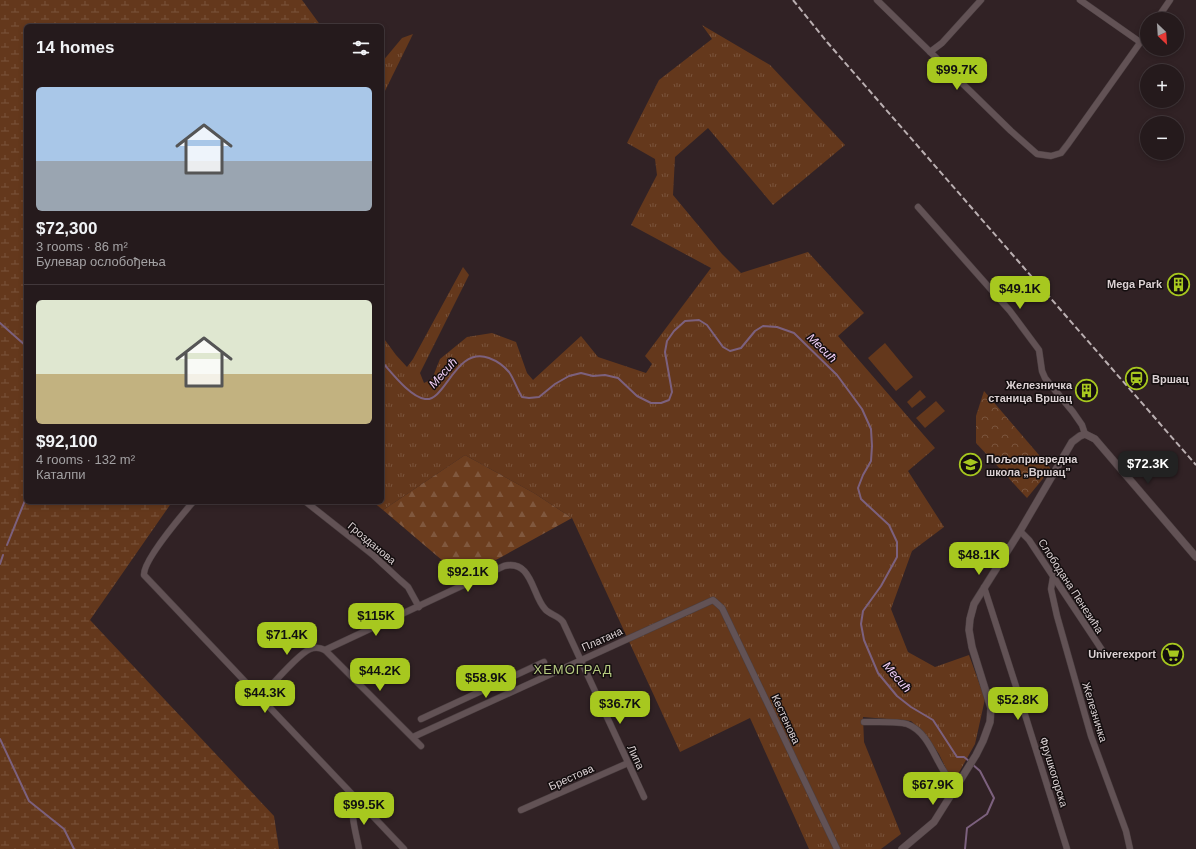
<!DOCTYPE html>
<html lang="en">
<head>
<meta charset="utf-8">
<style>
  body { margin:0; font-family:Arial,sans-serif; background:#312729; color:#f1f3f6; height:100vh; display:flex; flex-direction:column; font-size:15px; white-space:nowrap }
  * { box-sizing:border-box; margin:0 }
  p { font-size:13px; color:#a3a1a3 }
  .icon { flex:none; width:22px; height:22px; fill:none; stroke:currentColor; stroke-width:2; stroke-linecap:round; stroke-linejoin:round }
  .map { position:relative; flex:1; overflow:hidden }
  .drawer { position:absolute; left:24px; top:24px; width:360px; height:480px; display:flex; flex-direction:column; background:#251a1c; border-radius:6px; box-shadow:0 2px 6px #0003,0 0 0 1px #42383b }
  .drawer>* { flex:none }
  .needle { width:26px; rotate:155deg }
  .fabs { position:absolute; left:1140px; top:12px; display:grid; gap:8px }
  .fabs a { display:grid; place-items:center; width:44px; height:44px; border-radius:50%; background:#251a1c; box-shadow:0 2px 6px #0003,0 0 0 1px #42383b; font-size:20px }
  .price { position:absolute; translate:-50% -34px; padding:0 9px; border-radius:8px; background:#a7c81f; color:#111; font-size:13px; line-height:26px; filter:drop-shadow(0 1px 2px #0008) }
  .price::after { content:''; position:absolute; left:50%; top:24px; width:12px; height:9px; margin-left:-6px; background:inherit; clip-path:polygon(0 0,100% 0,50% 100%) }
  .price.active { background:#222; color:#fff }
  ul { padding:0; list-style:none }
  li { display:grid; align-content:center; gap:8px; height:212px; padding:0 12px }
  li+li { border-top:1px solid #42383b }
  li span { display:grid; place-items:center; height:124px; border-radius:6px; color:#555 }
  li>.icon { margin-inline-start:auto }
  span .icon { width:72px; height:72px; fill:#fffc; stroke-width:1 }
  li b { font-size:17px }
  h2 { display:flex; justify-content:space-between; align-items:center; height:48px; padding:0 12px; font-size:17px }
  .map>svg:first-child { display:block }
  .grass { fill:url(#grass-tufts) }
  .forest { fill:url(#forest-firs) }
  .wetland { fill:url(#wetland-marsh) }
  .park { fill:url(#park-crowns) }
  .pitch { fill:#64381c }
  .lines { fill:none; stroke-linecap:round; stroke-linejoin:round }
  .stream { stroke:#7c617e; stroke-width:2 }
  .minor-casing { stroke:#4b3f41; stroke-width:7 }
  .tertiary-casing { stroke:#4b3f41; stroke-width:8 }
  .minor { stroke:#625255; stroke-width:6 }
  .tertiary { stroke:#625255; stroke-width:7 }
  .rail { stroke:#baafb1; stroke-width:2; stroke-dasharray:6 3; stroke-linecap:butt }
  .labels { text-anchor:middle; stroke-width:3; stroke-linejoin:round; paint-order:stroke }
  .poi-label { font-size:11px; font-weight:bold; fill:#dbd1d3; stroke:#140e0f; text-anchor:end }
  .street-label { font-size:11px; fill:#dbd1d3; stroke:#140e0f }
  .water-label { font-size:12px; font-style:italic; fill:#f3d1f9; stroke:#140e0f }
  .quarter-label { font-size:13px; letter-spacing:1px; fill:#b6ca80; stroke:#140e0f }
</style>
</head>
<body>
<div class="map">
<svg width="1196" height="849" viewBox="0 0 1196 849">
  <defs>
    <pattern id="grass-tufts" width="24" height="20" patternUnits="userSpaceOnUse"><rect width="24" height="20" fill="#64381c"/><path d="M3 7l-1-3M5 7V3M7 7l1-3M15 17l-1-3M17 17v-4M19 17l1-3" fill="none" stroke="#7a543c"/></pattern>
    <pattern id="forest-firs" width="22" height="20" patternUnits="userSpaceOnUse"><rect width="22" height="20" fill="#6c3d1e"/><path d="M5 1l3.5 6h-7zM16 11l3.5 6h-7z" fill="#80583e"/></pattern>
    <pattern id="wetland-marsh" width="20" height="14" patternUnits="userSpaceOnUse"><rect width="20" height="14" fill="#64381c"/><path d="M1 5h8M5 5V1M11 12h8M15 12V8" fill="none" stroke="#7a543c"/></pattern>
    <pattern id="park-crowns" width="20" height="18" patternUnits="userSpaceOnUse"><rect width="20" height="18" fill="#64381c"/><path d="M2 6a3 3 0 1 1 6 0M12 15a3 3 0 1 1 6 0" fill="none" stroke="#7a543c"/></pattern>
  </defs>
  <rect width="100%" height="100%" fill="#312225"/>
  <g class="grass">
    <path d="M702,25L770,65L845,145L773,205L708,128L675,157L673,195L722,254L741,273L808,252L864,313L838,336L935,448L908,471L944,527L912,551L891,609L908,652L935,667L969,655L985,699L975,744L957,776L948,773L939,754L925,734L911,721L863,717L864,742L901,834L881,849H809L750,718L680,752L572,518L534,493L465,455L383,510L373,502H382V336L396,355L407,367L413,359L463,267L469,275L420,373L424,383L432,379L440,359L467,337L492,333L516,342L527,373L533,380L581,336L598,357L646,373L652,364L645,356L711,268L631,225L657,175L655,159L627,143L659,80L712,39Z"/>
    <path d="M413,34L382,97V62L402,38Z"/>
  </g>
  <path class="forest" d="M465,455L534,493L572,518L463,578L383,510Z"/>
  <path class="wetland" d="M0,0H302L321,26H26V502H172L90,620L274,816L279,849H0Z"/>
  <g class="park">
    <path d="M984,391L1051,469L1027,498L976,443V416Z"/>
    <path d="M382,668L388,681L379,685L373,672Z"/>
  </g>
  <g class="pitch">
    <path d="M885,343L913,377L896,391L868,358Z"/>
    <path d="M920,390L926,397L912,408L907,402Z"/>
    <path d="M936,401L945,411L925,428L916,418Z"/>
  </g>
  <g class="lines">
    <g class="stream">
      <path d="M0,323L26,346"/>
      <path d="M382,362C392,373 410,397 425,399C446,402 455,346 489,358C497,361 504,366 509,372C514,379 517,389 522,397L529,398L539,397L555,384L569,376L581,373L593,376L605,375L618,378L637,396L651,403H661L669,400L672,392L665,352L667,341L674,331L685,321L699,320L707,325L723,347L730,351L741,348L755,331L763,326L777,327L794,333L837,375L862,409L871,429L872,446L871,461L863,475L858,488L861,499L889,525L897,542V557L881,586L863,611L861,624L864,640L878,673L897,696L911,707L933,720L957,757H964L969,761"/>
      <path d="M7,545L26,498"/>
      <path d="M0,564L3,555"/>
      <path d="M0,739L29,801L64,829L74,849"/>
      <path d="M965,849L967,828L987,814L994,798L980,771L972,764"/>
    </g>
    <defs>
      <g id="minor">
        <path d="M877,0L1011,131L1037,154L1051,156L1061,153L1068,144L1147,33"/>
        <path d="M1080,0L1140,42"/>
        <path d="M1157,19L1170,0"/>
        <path d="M930,52L942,43L981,0"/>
        <path d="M918,207L1010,311L1039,350L1042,371L1045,378L1073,412L1082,425L1085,434"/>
        <path d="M193,502C182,515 143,560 144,575L404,849"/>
        <path d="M306,502L373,555L400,580L408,587L419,607"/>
        <path d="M1020,531L1029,540L1104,653"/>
        <path d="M1053,577L1051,589L1057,616L1091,736L1126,831L1130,849"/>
        <path d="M984,587L1022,705L1067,849"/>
        <path d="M325,650L504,566C532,559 532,595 545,609C550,615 558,615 563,622L644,797"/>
        <path d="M261,697C271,686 298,654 310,649C315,647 321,648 325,650L421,746"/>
        <path d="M421,719L544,662"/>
        <path d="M864,722C875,722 898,721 907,724C928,732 934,757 945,773C948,778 953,782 958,785"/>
        <path d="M413,737L713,600L722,608L837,849"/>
        <path d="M356,799C348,810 357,836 359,849"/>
        <path d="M521,810L628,763"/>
      </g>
      <path id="tertiary" d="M902,849L934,822L976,755L983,741L990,722L991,708L972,647L969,630L970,619L974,604L1020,531L1072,442L1080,436L1085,434L1095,439L1196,557"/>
    </defs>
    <use href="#minor" class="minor-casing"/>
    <use href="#tertiary" class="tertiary-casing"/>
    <use href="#minor" class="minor"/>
    <use href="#tertiary" class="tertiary"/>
    <path class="rail" d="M793,0L827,42L1196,465"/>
  </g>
  <defs>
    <symbol id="building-ring" viewBox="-11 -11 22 22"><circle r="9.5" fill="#140e0f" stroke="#a7c81f" stroke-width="1.5"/><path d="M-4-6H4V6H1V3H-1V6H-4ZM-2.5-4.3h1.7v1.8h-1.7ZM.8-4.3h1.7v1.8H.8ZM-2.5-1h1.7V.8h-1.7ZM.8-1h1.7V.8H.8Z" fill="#a7c81f"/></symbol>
    <symbol id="station-ring" viewBox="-11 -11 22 22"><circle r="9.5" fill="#140e0f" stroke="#a7c81f" stroke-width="1.5"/><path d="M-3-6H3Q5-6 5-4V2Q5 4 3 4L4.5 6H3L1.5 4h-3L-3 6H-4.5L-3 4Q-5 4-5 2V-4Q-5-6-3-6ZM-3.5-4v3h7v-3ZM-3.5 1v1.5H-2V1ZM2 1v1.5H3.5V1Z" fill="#a7c81f"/></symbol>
    <symbol id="school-ring" viewBox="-11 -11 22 22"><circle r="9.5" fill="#140e0f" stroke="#a7c81f" stroke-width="1.5"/><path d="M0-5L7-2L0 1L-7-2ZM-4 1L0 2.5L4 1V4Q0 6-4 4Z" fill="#a7c81f"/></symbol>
    <symbol id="supermarket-ring" viewBox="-11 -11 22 22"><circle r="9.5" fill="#140e0f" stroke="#a7c81f" stroke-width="1.5"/><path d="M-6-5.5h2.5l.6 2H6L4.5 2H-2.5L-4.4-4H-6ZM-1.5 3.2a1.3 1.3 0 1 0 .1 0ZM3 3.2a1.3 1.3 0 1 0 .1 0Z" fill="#a7c81f"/></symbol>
  </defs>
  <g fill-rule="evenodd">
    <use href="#building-ring" x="1166" y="272" width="25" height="25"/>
    <use href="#station-ring" x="1124" y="366" width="25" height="25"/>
    <use href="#building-ring" x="1074" y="378" width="25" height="25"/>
    <use href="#school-ring" x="958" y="452" width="25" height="25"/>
    <use href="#supermarket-ring" x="1160" y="642" width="25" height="25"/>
  </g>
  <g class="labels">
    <g class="poi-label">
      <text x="1162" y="288">Mega Park</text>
      <text x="1152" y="383" text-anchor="start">Вршац</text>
      <text x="1072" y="389">Железничка<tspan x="1072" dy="13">станица Вршац</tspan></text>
      <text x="986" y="463" text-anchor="start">Пољопривредна<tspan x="986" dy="13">школа „Вршац”</tspan></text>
      <text x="1156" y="658">Univerexport</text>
    </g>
    <g class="street-label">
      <text transform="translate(372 543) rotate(40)" y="4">Грозданова</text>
      <text transform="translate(1071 586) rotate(57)" y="4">Слободана Пенезића</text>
      <text transform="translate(602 639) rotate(-24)" y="4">Платана</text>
      <text transform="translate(1095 712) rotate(73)" y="4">Железничка</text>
      <text transform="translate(786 719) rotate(65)" y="4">Кестенова</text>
      <text transform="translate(636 757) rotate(65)" y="4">Липа</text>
      <text transform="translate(1054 772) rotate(73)" y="4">Фрушкогорска</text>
      <text transform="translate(571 777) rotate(-24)" y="4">Брестова</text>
    </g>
    <g class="water-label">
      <text transform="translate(822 348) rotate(44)" y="4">Месић</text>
      <text transform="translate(443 373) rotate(-48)" y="4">Месић</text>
      <text transform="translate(897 677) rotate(49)" y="4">Месић</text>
    </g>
    <g class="quarter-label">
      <text x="573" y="674">ХЕМОГРАД</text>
    </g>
  </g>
</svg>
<div class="fabs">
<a><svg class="needle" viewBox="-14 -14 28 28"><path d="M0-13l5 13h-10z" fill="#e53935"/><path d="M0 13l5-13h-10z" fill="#a3a1a3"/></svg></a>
<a>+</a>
<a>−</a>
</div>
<b class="price" style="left:957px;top:91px">$99.7K</b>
<b class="price" style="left:1020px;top:310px">$49.1K</b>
<b class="price active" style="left:1148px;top:485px">$72.3K</b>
<b class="price" style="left:979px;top:576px">$48.1K</b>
<b class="price" style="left:468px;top:593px">$92.1K</b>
<b class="price" style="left:376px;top:637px">$115K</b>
<b class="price" style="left:287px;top:656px">$71.4K</b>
<b class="price" style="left:380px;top:692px">$44.2K</b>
<b class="price" style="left:486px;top:699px">$58.9K</b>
<b class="price" style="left:265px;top:714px">$44.3K</b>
<b class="price" style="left:1018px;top:721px">$52.8K</b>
<b class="price" style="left:620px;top:725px">$36.7K</b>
<b class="price" style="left:933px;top:806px">$67.9K</b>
<b class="price" style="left:364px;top:826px">$99.5K</b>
<section class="drawer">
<h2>14 homes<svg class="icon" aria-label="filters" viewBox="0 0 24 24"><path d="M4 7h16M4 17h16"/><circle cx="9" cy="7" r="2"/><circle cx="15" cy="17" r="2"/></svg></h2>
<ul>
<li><span style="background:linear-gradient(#a9c7e8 60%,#9aa5b1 0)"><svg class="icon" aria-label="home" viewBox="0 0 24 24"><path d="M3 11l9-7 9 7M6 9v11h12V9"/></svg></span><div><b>$72,300</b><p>3 rooms · 86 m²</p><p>Булевар ослобођења</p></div></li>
<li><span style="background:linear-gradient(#dfe7d0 60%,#c2b280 0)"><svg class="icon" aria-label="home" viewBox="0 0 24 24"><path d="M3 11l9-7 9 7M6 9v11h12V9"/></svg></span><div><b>$92,100</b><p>4 rooms · 132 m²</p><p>Каталпи</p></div></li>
</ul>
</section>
</div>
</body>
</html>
